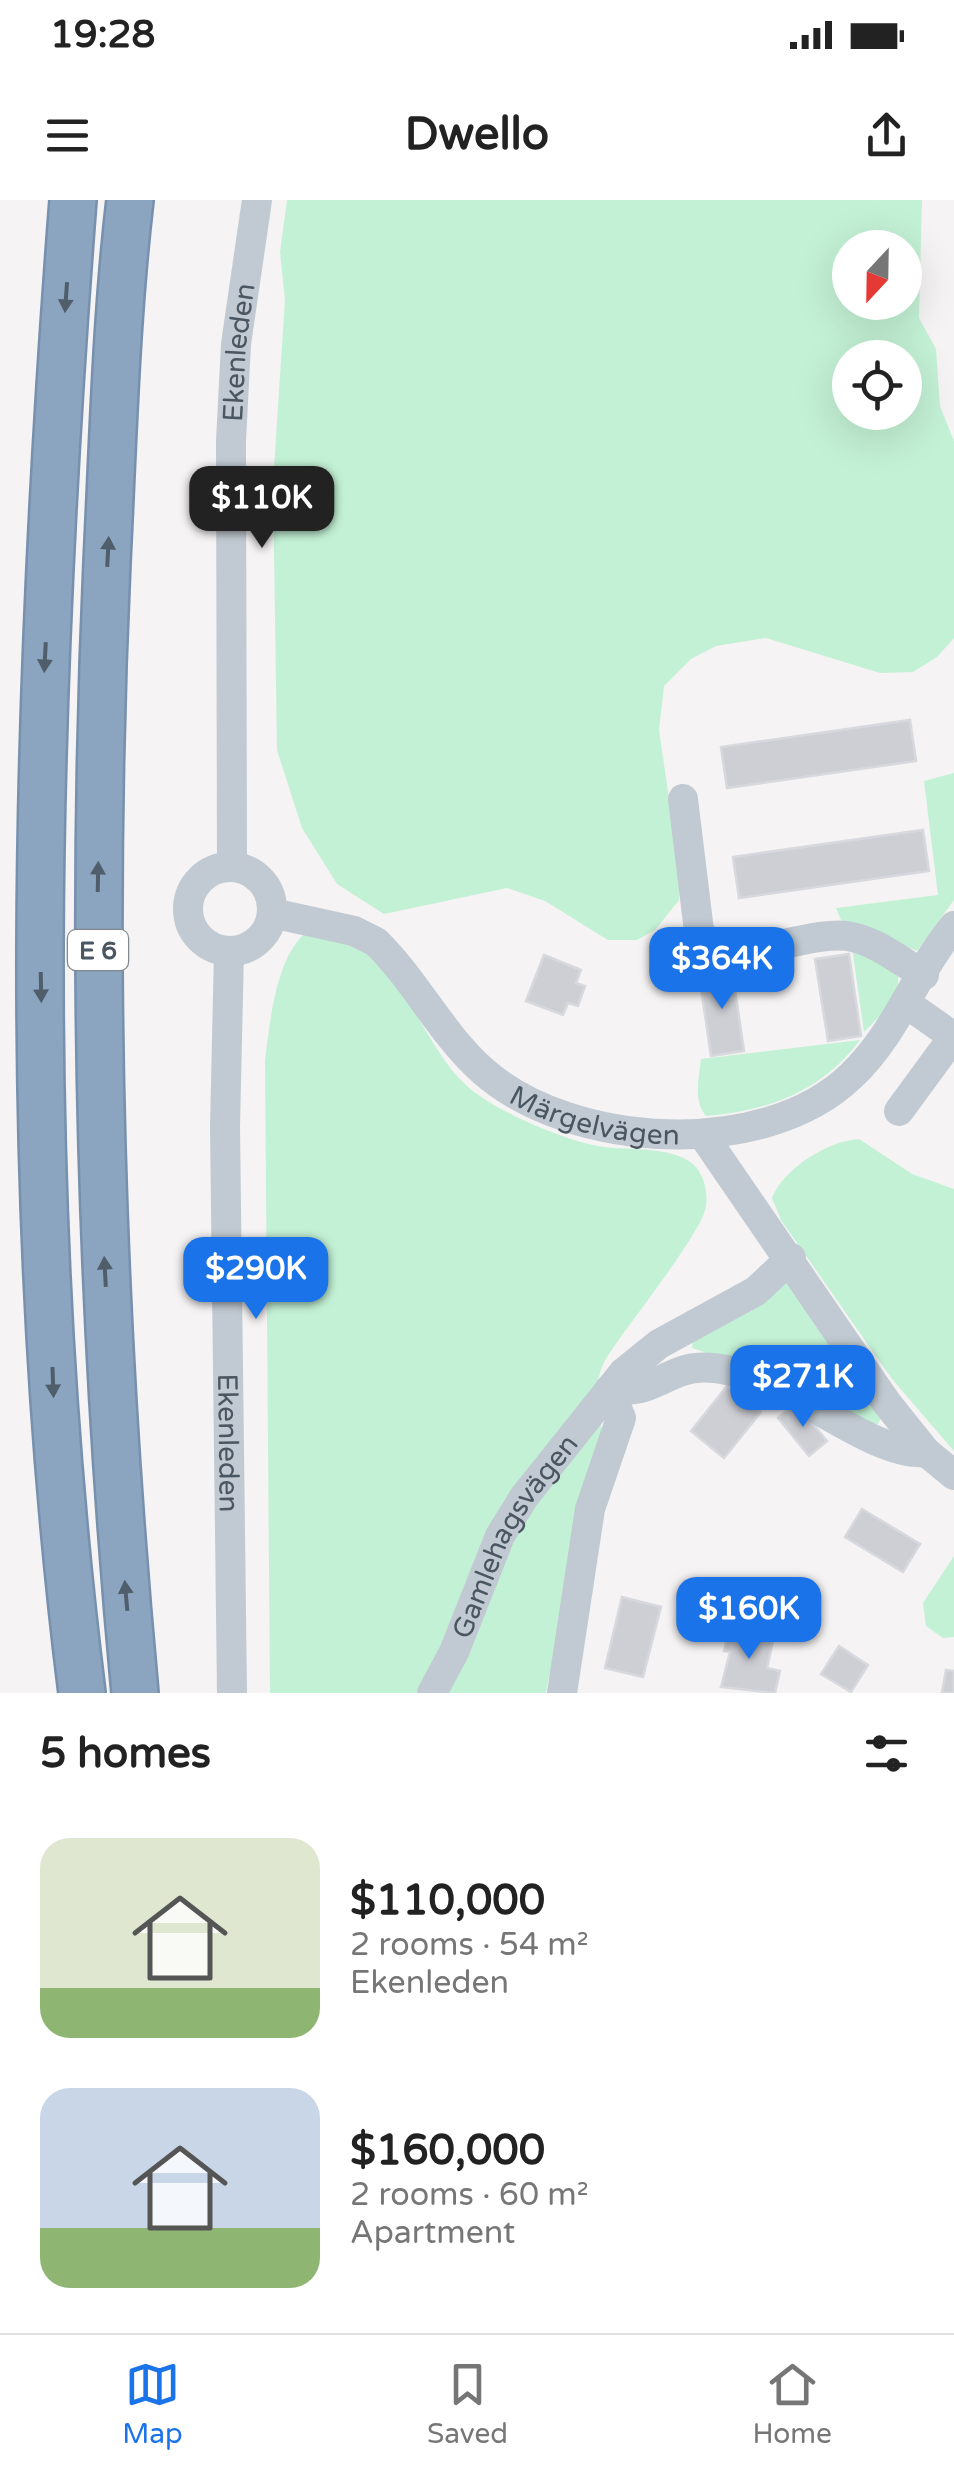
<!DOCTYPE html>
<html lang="en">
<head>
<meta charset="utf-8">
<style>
  body { margin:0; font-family:"Varela Round",sans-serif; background:#f6f6f6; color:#222; height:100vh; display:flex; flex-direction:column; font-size:38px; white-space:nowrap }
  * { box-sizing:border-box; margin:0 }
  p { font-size:32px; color:#767676 }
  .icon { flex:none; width:55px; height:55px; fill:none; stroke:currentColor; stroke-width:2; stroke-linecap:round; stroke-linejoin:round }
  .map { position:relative; height:1493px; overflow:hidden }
  .panel { display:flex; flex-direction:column; background:#fff; flex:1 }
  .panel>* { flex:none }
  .needle { width:65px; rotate:202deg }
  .controls { position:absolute; left:832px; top:30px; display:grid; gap:20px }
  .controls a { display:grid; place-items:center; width:90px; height:90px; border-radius:50%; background:#fff; box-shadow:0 10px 40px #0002; font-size:50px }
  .price { position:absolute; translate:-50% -85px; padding:0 22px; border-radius:20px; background:#1a73e8; color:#fff; font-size:32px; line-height:65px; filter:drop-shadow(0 2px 5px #0008) }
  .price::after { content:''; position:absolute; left:50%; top:60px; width:30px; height:22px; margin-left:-15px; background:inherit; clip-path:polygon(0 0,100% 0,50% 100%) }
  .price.on { background:#222; color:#fff }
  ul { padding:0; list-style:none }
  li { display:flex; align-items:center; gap:30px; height:250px; padding:0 40px }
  li span { display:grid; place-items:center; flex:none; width:280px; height:200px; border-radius:30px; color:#555 }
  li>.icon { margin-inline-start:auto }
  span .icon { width:120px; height:120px; fill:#fffc; stroke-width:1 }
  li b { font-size:42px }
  h2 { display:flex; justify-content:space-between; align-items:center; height:120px; padding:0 40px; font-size:42px }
  .status { display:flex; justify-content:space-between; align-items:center; height:70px; padding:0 50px; background:#fff; direction:ltr }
  .status svg { height:28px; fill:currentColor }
  header { display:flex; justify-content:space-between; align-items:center; height:130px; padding:0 40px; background:#fff; font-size:45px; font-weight:700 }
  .tab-bar { display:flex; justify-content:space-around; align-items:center; height:140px; border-top:2px solid #e0e0e0; background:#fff; font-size:28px; color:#767676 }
  .tab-bar a { display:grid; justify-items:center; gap:5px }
  .tab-bar .on { color:#1a73e8 }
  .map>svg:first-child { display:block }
  .green { fill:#c3f1d5; fill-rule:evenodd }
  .building { fill:#cdcfd5; stroke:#d7d9de; stroke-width:2.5 }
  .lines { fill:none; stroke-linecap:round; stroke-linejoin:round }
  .highway-casing { stroke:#7690ad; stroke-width:50 }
  .minor { stroke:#c1cad2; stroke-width:30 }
  .highway { stroke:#8ba5c1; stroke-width:45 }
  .oneway { fill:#505e6b }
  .labels { text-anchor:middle; stroke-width:8; stroke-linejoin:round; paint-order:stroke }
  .shield { fill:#fff; stroke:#808990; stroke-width:2.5 }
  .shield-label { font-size:25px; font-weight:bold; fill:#4a5661 }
  .street-label { font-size:28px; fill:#4a5661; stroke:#fff }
</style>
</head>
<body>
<div class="status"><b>19:28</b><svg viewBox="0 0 49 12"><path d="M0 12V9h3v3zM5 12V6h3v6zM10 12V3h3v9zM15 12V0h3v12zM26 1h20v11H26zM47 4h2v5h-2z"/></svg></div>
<header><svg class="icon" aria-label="menu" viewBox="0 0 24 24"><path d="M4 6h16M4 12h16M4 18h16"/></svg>Dwello<svg class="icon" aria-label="share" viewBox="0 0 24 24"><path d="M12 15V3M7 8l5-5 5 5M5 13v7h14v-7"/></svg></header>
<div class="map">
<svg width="954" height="1493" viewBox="0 0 954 1493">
  <rect width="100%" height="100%" fill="#f5f3f3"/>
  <g class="green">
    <path d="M287,0H922L919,118L936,149L940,206L954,241V438L937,457L913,472L880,473L766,438L716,446L691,459L664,486L659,530L680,674L679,700L655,730L637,740H608L545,701L507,688L384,714L337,684L302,628L277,550L273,283L285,100L280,52ZM850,48H905V102H850ZM850,158H905V212H850Z"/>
    <path d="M954,573V700L917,751L841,720L836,708L938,695L924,581Z"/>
    <path d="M303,735C402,732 411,835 467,886C495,911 561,939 597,946C625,951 670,945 693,964C704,974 708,992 706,1006C703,1032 625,1128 607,1157C583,1198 610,1233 606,1275C602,1310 584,1381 571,1414C561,1442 550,1463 546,1493H270L265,860C270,823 275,763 303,735Z"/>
    <path d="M852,748L898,775C901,797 879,817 864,832Z"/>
    <path d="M860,840C822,891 769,911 706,916C693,900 699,879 701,859Z"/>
    <path d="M859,939L912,974L954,989V1251L892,1179L781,1020L772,998C784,968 828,941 859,939Z"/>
    <path d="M781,1082L792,1085L881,1218L874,1230L772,1175L692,1148L693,1138Z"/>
    <path d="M954,1356V1437L943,1438L926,1426L923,1403Z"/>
  </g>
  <g class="building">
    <path d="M910,520L916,561L727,588L721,547Z"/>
    <path d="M923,630L929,671L739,698L733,657Z"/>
    <path d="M849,754L861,836L828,841L815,759Z"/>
    <path d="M544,755L581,770L576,783L585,786L578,806L568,803L563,815L526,801Z"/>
    <path d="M732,769L744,851L711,856L699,774Z"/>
    <path d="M727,1186L761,1212L724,1258L691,1231Z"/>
    <path d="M796,1203L827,1241L809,1256L778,1218Z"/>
    <path d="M862,1309L920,1344L903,1372L845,1337Z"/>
    <path d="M622,1397L661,1407L643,1477L605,1468Z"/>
    <path d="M729,1427L774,1437L767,1468L780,1471L775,1493L721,1487L730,1452L724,1451Z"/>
    <path d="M839,1446L868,1465L851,1492L821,1474Z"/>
    <path d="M946,1470L954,1471V1493H942Z"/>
  </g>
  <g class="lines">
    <defs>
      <g id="highway">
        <path d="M73,0C35,496 20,998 82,1493"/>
        <path d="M130,0C116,119 113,242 107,362C90,739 100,1117 135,1493"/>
      </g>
    </defs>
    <use href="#highway" class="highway-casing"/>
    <g class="minor">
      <path d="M683,599L699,731C723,774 803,730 847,736C875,740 900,761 924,775"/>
      <path id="s1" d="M232,667L231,241L236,144L257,0"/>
      <circle cx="230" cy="709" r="42"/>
      <path id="s2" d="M272,713L354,731L376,742C416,781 441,834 483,871C571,949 764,960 851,876C897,833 915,773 954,726"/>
      <path id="s3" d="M229,751L225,927L232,1493"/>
      <path d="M907,804L954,837"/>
      <path d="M899,911L954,836"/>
      <path d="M703,935L886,1202L926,1252L954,1275"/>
      <path id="s4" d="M432,1493L454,1452L500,1336L524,1297L623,1173L659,1144L756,1091L791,1058"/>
      <path d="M562,1493L590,1309L621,1218L609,1190C649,1191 648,1184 682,1171C710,1161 745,1174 771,1185C813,1202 883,1257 926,1252"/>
    </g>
    <use href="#highway" class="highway"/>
  </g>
  <defs><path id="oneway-solid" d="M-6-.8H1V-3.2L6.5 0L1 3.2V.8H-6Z" transform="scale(2.5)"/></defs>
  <g class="oneway">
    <use href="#oneway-solid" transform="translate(66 97) rotate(94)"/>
    <use href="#oneway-solid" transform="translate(108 352) rotate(-87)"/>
    <use href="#oneway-solid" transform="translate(45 457) rotate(93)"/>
    <use href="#oneway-solid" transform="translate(98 677) rotate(-89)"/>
    <use href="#oneway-solid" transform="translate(41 787) rotate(89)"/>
    <use href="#oneway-solid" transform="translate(105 1072) rotate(-93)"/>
    <use href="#oneway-solid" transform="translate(53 1182) rotate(88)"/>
    <use href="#oneway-solid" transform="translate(126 1396) rotate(-95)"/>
  </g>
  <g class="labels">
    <rect class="shield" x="68" y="730" width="60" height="40" rx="8"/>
    <g class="shield-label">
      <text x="98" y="759">E 6</text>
    </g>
    <g class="street-label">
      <text dy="10" stroke="none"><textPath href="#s1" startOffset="515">Ekenleden</textPath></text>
      <text dy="10" stroke="none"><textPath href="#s2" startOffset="400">Märgelvägen</textPath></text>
      <text dy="10" stroke="none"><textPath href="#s3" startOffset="492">Ekenleden</textPath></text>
      <text dy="10" stroke="none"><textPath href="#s4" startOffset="178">Gamlehagsvägen</textPath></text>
    </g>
  </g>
</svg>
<div class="controls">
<a><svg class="needle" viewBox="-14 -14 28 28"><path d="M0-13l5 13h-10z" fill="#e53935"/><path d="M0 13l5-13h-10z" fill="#767676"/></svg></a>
<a><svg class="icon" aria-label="locate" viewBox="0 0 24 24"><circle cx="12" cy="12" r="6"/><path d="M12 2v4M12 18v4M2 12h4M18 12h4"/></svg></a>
</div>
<b class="price on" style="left:262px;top:351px">$110K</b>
<b class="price" style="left:722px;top:812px">$364K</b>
<b class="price" style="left:256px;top:1122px">$290K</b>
<b class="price" style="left:803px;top:1230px">$271K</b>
<b class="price" style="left:749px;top:1462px">$160K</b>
</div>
<section class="panel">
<h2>5 homes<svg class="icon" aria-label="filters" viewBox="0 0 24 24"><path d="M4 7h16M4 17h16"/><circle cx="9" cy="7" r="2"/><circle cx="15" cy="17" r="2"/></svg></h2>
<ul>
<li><span style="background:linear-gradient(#dfe7d0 75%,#8fb573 0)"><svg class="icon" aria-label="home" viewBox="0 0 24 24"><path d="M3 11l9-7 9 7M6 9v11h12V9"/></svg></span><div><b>$110,000</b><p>2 rooms · 54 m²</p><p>Ekenleden</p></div></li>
<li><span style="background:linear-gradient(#c9d6e8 70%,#8fb573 0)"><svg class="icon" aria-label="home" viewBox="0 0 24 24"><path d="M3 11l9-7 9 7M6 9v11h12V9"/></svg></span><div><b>$160,000</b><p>2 rooms · 60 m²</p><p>Apartment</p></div></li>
</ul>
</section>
<nav class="tab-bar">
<a class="on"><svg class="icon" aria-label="map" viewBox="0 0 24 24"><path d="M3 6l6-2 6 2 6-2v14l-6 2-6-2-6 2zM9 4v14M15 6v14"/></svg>Map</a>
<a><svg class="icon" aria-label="saved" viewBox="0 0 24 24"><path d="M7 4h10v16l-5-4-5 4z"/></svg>Saved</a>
<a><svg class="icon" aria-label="home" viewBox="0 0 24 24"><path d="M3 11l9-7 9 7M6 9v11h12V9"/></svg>Home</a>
</nav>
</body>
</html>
